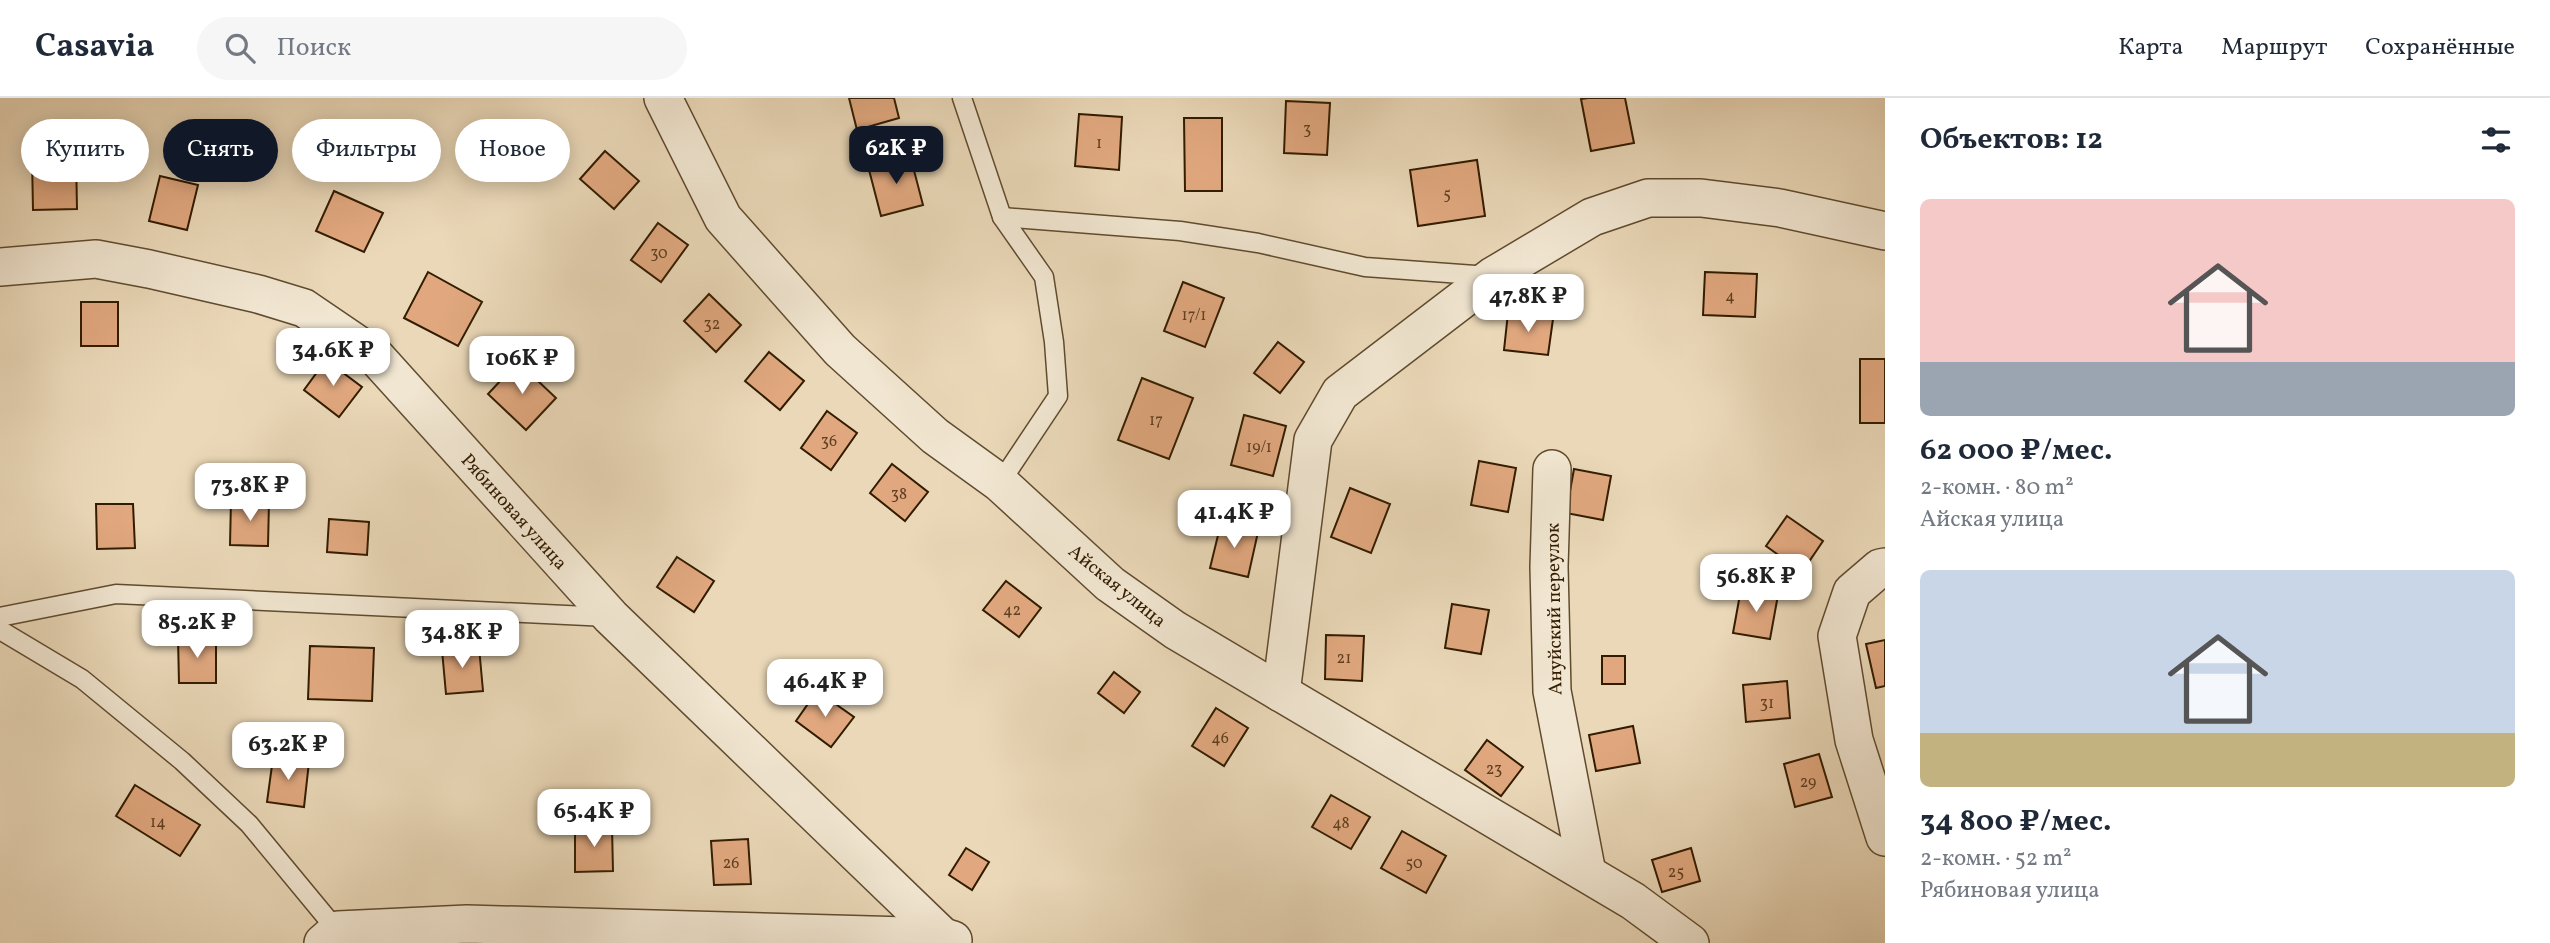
<!DOCTYPE html>
<html lang="ru">
<head>
<meta charset="utf-8">
<style>
  body { margin:0; font-family:Vollkorn,serif; background:#f6f6f7; color:#1f2937; height:100vh; display:flex; flex-direction:column; font-size:26px; white-space:nowrap }
  * { box-sizing:border-box; margin:0 }
  p { font-size:23px; color:#747a83 }
  .icon { flex:none; width:38px; height:38px; fill:none; stroke:currentColor; stroke-width:2; stroke-linecap:round; stroke-linejoin:round }
  .map { position:relative; flex:1; overflow:hidden }
  .drawer { display:flex; flex-direction:column; background:#fff; width:665px }
  .drawer>* { flex:none }
  .guide { position:absolute; left:21px; top:21px; width:665px; height:63px; display:flex; gap:14px }
  .price { position:absolute; translate:-50% -60px; padding:0 16px; border-radius:14px; background:#fff; color:#222; font-size:23px; line-height:46px; filter:drop-shadow(0 2px 4px #0008) }
  .price::after { content:''; position:absolute; left:50%; top:42px; width:21px; height:16px; margin-left:-10px; background:inherit; clip-path:polygon(0 0,100% 0,50% 100%) }
  .price.current { background:#111827; color:#fff }
  ul { padding:0; list-style:none }
  li { display:grid; align-content:center; gap:14px; height:371px; padding:0 35px }
  li span { display:grid; place-items:center; height:217px; border-radius:10px; color:#555 }
  li>.icon { margin-inline-start:auto }
  span .icon { width:126px; height:126px; fill:#fffc; stroke-width:1 }
  li b { font-size:30px }
  h2 { display:flex; justify-content:space-between; align-items:center; height:84px; padding:0 35px; font-size:30px }
  .pill { padding:0 24px; border-radius:32px; background:#fff; box-shadow:0 4px 18px #0003; font-size:24px; line-height:63px }
  .pill.current { background:#111827; color:#fff }
  header { display:flex; align-items:center; gap:42px; box-sizing:border-box; height:98px; padding:0 35px; background:#fff; border-bottom:2px solid #e0e1e3 }
  header strong { font-size:33px }
  nav { display:flex; gap:38px; margin-inline-start:auto; font-size:24px }
  .search { width:490px; height:63px; background:#f6f6f7; display:flex; align-items:center; gap:18px; box-sizing:border-box; padding:0 24px; border-radius:38px; color:#747a83; font-size:26px }
  main { display:flex; flex:1; min-height:0 }
  .map>svg:first-child { display:block }
  .building { fill:#e1a87f; stroke:#321c00; stroke-width:2 }
  .lines { fill:none; stroke-linecap:round; stroke-linejoin:round }
  .service-casing { stroke:#604b2e; stroke-width:21 }
  .minor-casing { stroke:#604b2e; stroke-width:40 }
  .service { stroke:#f1e6d1; stroke-width:18 }
  .minor { stroke:#f1e6d1; stroke-width:37 }
  .labels { text-anchor:middle; stroke-width:6; stroke-linejoin:round; paint-order:stroke }
  .number-label { font-size:16px; fill:#5e3f20 }
  .street-label { font-size:19px; fill:#321c00; stroke:#f1e6d1 }
</style>
</head>
<body>
<header>
<strong>Casavia</strong>
<div class="search"><svg class="icon" aria-label="search" viewBox="0 0 24 24"><circle cx="10" cy="10" r="6"/><path d="M15 15l6 6"/></svg>Поиск</div>
<nav><a>Карта</a><a>Маршрут</a><a>Сохранённые</a></nav>
</header>
<main>
<div class="map">
<svg width="1885" height="845" viewBox="0 0 1885 845">
  <rect width="100%" height="100%" fill="#ead8b8"/>
  <filter id="stains"><feTurbulence type="fractalNoise" baseFrequency=".00286" numOctaves="4"/><feColorMatrix values="0 0 0 0 .2 0 0 0 0 .09 0 0 0 0 .02 0 0 0 .5 -.17"/></filter>
  <radialGradient id="worn" r=".72"><stop offset=".6" stop-color="#630" stop-opacity="0"/><stop offset="1" stop-color="#630" stop-opacity=".3"/></radialGradient>
  <g class="building">
    <path d="M849,0H894L899,20L857,32Z"/>
    <path d="M1588,0H1625L1634,45L1591,53L1581,1Z"/>
    <path d="M1286,3L1330,5L1327,57L1284,55Z"/>
    <path d="M1079,16L1122,19L1119,72L1075,68Z"/>
    <path d="M1184,20H1222V93H1185Z"/>
    <path d="M605,53L639,83L614,111L580,81Z"/>
    <path d="M910,57L923,107L881,118L868,68Z"/>
    <path d="M76,59L77,111L33,112L32,60Z"/>
    <path d="M1477,62L1485,118L1418,128L1410,72Z"/>
    <path d="M160,78L198,87L187,132L149,123Z"/>
    <path d="M334,93L383,115L364,154L316,133Z"/>
    <path d="M658,125L688,147L661,184L631,162Z"/>
    <path d="M428,174L482,204L458,248L404,220Z"/>
    <path d="M1705,174L1757,176L1755,219L1703,217Z"/>
    <path d="M1183,184L1224,200L1205,249L1164,233Z"/>
    <path d="M709,196L741,227L716,254L684,223Z"/>
    <rect x="81" y="204" width="37" height="44"/>
    <path d="M1508,215L1553,221L1548,257L1504,252Z"/>
    <path d="M1278,244L1304,264L1280,295L1254,275Z"/>
    <path d="M769,254L804,283L780,312L745,283Z"/>
    <rect x="1860" y="261" width="25" height="64"/>
    <path d="M326,262L362,289L339,319L304,292Z"/>
    <path d="M518,264L556,300L526,332L488,296Z"/>
    <path d="M1142,280L1193,300L1169,361L1118,342Z"/>
    <path d="M827,313L857,335L831,372L801,350Z"/>
    <path d="M1244,317L1286,328L1273,378L1231,367Z"/>
    <path d="M1479,363L1516,370L1508,414L1471,407Z"/>
    <path d="M892,366L928,394L905,423L870,395Z"/>
    <path d="M1574,371L1611,378L1603,422L1566,415Z"/>
    <path d="M1350,390L1390,406L1371,455L1331,439Z"/>
    <path d="M231,402L269,403L268,448L230,447Z"/>
    <path d="M96,406H133L135,450L97,451Z"/>
    <path d="M1787,418L1823,443L1802,474L1766,448Z"/>
    <path d="M329,421L369,424L367,457L327,454Z"/>
    <path d="M1221,425L1258,434L1248,479L1210,470Z"/>
    <path d="M677,459L714,483L694,514L657,489Z"/>
    <path d="M1006,483L1041,510L1019,539L983,512Z"/>
    <path d="M1741,491L1778,497L1770,541L1733,535Z"/>
    <path d="M1452,506L1489,512L1481,556L1445,550Z"/>
    <path d="M1326,537L1364,538L1362,583L1325,581Z"/>
    <path d="M178,540H216V585H179Z"/>
    <path d="M1885,542V588L1876,590L1866,546Z"/>
    <path d="M310,548L374,550L372,603L308,601Z"/>
    <path d="M479,549L483,593L446,596L442,552Z"/>
    <rect x="1602" y="558" width="23" height="28"/>
    <path d="M1114,574L1140,594L1124,615L1098,595Z"/>
    <path d="M1787,583L1790,620L1746,624L1743,587Z"/>
    <path d="M817,593L854,619L831,649L796,623Z"/>
    <path d="M1216,610L1248,630L1224,668L1192,648Z"/>
    <path d="M1633,628L1640,665L1596,673L1589,637Z"/>
    <path d="M1487,642L1523,669L1501,698L1465,672Z"/>
    <path d="M1819,656L1832,699L1795,709L1784,666Z"/>
    <path d="M273,660L309,664L304,709L267,704Z"/>
    <path d="M135,687L200,727L180,758L116,718Z"/>
    <path d="M1331,697L1370,719L1351,751L1312,729Z"/>
    <path d="M575,729H612L613,773L575,774Z"/>
    <path d="M1402,733L1446,758L1426,795L1381,770Z"/>
    <path d="M748,741L751,786L714,787L711,743Z"/>
    <path d="M966,750L989,764L972,792L949,777Z"/>
    <path d="M1691,750L1700,783L1662,794L1652,762Z"/>
  </g>
  <g class="lines">
    <defs>
      <g id="service">
        <path d="M962,0L1002,119L1044,179L1054,244L1058,298L1000,385"/>
        <path d="M1002,119L1180,133L1258,145L1365,169L1489,178"/>
        <path d="M0,519L116,496L608,519"/>
        <path d="M0,532L82,581L182,663L249,726L340,836"/>
      </g>
      <g id="minor">
        <path d="M663,0L723,120L840,252L935,338L1000,385L1110,486L1175,532L1633,803L1690,845"/>
        <path d="M0,169L96,161L149,171L258,196L304,210L376,259L611,519L943,839"/>
        <path d="M1552,371L1549,469L1552,593L1587,775"/>
        <path d="M1885,469L1880,470L1852,494L1837,538L1854,642L1885,739"/>
        <path d="M1281,595L1313,342L1340,295L1493,178L1592,119L1648,100H1701L1780,110L1885,133"/>
        <path d="M323,845L338,832L467,826L943,839L953,842"/>
      </g>
    </defs>
    <use href="#service" class="service-casing"/>
    <use href="#minor" class="minor-casing"/>
    <use href="#service" class="service"/>
    <use href="#minor" class="minor"/>
  </g>
  <g class="labels">
    <g class="number-label">
      <text x="1307" y="36">3</text>
      <text x="1099" y="50">1</text>
      <text x="1447" y="101">5</text>
      <text x="659" y="160">30</text>
      <text x="1730" y="203">4</text>
      <text x="1194" y="222">17/1</text>
      <text x="712" y="231">32</text>
      <text x="1156" y="327">17</text>
      <text x="829" y="348">36</text>
      <text x="1259" y="354">19/1</text>
      <text x="899" y="401">38</text>
      <text x="1012" y="517">42</text>
      <text x="1344" y="565">21</text>
      <text x="1767" y="610">31</text>
      <text x="1220" y="645">46</text>
      <text x="1494" y="676">23</text>
      <text x="1808" y="689">29</text>
      <text x="158" y="729">14</text>
      <text x="1341" y="730">48</text>
      <text x="731" y="770">26</text>
      <text x="1414" y="770">50</text>
      <text x="1676" y="779">25</text>
    </g>
    <g class="street-label">
      <text transform="translate(515 413) rotate(48)" y="7">Рябиновая улица</text>
      <text transform="translate(1118 487) rotate(39)" y="7">Айская улица</text>
      <text transform="translate(1553 511) rotate(-91)" y="7">Ануйский переулок</text>
    </g>
  </g>
  <rect width="100%" height="100%" filter="url(#stains)"/>
  <rect width="100%" height="100%" fill="url(#worn)"/>
</svg>
<b class="price current" style="left:896px;top:88px">62K ₽</b>
<b class="price" style="left:1528px;top:236px">47.8K ₽</b>
<b class="price" style="left:333px;top:290px">34.6K ₽</b>
<b class="price" style="left:522px;top:298px">106K ₽</b>
<b class="price" style="left:250px;top:425px">73.8K ₽</b>
<b class="price" style="left:1234px;top:452px">41.4K ₽</b>
<b class="price" style="left:1756px;top:516px">56.8K ₽</b>
<b class="price" style="left:197px;top:562px">85.2K ₽</b>
<b class="price" style="left:462px;top:572px">34.8K ₽</b>
<b class="price" style="left:825px;top:621px">46.4K ₽</b>
<b class="price" style="left:288px;top:684px">63.2K ₽</b>
<b class="price" style="left:594px;top:751px">65.4K ₽</b>
<div class="guide">
<a class="pill">Купить</a>
<a class="pill current">Снять</a>
<a class="pill">Фильтры</a>
<a class="pill">Новое</a>
</div>
</div>
<section class="drawer">
<h2>Объектов: 12<svg class="icon" aria-label="filters" viewBox="0 0 24 24"><path d="M4 7h16M4 17h16"/><circle cx="9" cy="7" r="2"/><circle cx="15" cy="17" r="2"/></svg></h2>
<ul>
<li><span style="background:linear-gradient(#f6c9c9 75%,#9aa5b1 0)"><svg class="icon" aria-label="home" viewBox="0 0 24 24"><path d="M3 11l9-7 9 7M6 9v11h12V9"/></svg></span><div><b>62 000 ₽/мес.</b><p>2-комн. · 80 m²</p><p>Айская улица</p></div></li>
<li><span style="background:linear-gradient(#c9d6e8 75%,#c2b280 0)"><svg class="icon" aria-label="home" viewBox="0 0 24 24"><path d="M3 11l9-7 9 7M6 9v11h12V9"/></svg></span><div><b>34 800 ₽/мес.</b><p>2-комн. · 52 m²</p><p>Рябиновая улица</p></div></li>
</ul>
</section>
</main>
</body>
</html>
